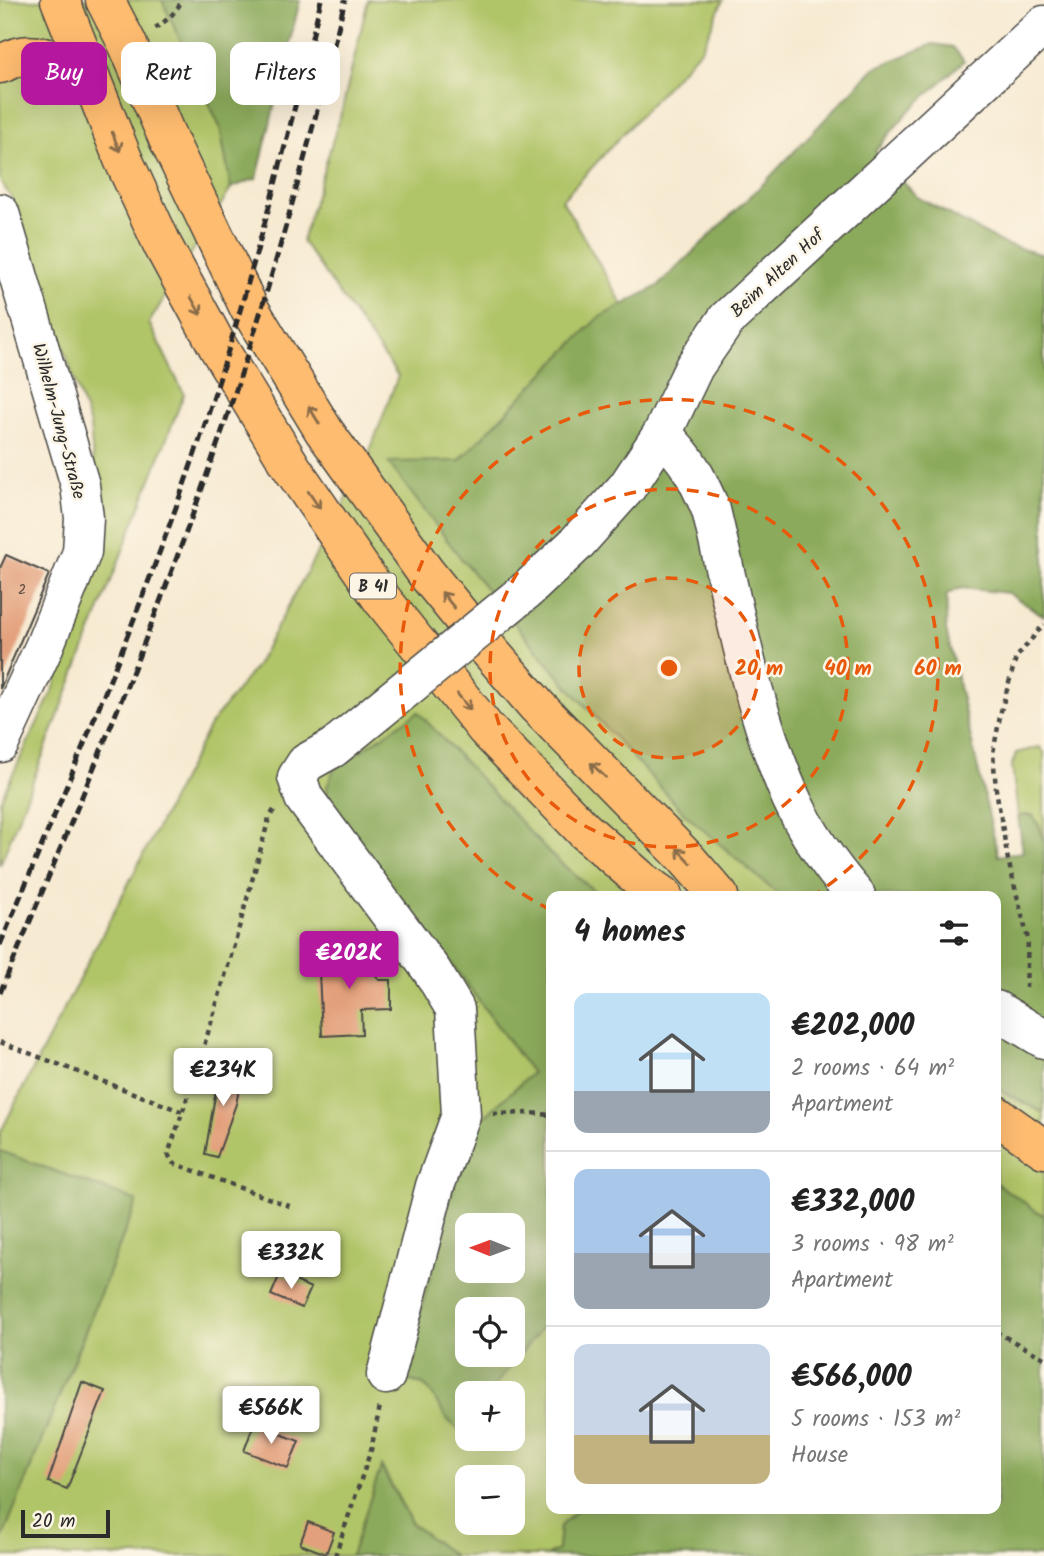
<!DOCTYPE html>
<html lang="en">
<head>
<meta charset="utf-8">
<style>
  body { margin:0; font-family:Kalam,sans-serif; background:#f2f2f2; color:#222; height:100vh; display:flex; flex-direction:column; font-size:26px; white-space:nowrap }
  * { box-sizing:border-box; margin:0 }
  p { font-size:23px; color:#767676 }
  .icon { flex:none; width:38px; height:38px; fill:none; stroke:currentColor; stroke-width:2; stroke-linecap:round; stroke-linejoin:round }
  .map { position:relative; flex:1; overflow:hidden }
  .drawer { position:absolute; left:546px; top:891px; width:455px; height:623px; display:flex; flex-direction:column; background:#fff; border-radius:14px; box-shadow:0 7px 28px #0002 }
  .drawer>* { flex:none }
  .hud { position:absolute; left:21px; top:42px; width:420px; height:63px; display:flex; gap:14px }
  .needle { width:46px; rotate:271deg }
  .buttons { position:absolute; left:455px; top:1213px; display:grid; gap:14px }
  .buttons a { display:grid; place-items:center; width:70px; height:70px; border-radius:14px; background:#fff; box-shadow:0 7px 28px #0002; font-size:35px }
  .scale { position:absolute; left:21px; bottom:18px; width:89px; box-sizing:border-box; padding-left:7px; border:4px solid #2b2b2b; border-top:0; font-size:19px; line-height:24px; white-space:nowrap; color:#2b2b2b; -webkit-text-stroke:5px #fcf5e5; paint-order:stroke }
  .price { position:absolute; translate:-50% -60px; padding:0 16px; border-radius:7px; background:#fff; color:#222; font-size:23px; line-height:46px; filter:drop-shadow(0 2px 4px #0008) }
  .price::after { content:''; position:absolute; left:50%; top:42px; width:21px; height:16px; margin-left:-10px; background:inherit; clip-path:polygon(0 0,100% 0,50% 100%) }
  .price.on { background:#b5179e; color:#fff }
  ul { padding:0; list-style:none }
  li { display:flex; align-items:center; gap:21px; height:175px; padding:0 28px }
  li+li { border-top:2px solid #e0e0e0 }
  li span { display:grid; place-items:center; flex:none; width:196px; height:140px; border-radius:14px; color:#555 }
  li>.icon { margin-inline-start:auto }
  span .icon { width:84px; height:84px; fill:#fffc; stroke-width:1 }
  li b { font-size:30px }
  h2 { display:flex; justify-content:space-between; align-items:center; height:84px; padding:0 28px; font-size:30px }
  .chip { padding:0 24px; border-radius:14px; background:#fff; box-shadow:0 7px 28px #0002; font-size:24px; line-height:63px }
  .chip.on { background:#b5179e; color:#fff }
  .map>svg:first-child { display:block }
  .green { fill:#b0c468; stroke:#6e784a; stroke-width:2; fill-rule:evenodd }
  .forest { fill:#8caa5c; stroke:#5c6a44; stroke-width:2; fill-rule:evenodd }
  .building { fill:#e3a07b }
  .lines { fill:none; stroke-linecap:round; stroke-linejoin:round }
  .minor-casing { stroke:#4a4844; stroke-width:41 }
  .major-casing { stroke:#4a4844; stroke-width:41 }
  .highway-casing { stroke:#4a4844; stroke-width:41 }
  .path { stroke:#4a4844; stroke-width:4.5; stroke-dasharray:5 5; stroke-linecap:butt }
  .minor { stroke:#fff; stroke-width:38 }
  .major { stroke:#febc70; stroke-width:38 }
  .highway { stroke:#febc70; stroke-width:38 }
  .rail { stroke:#2b2b2b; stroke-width:5; stroke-dasharray:10 5; stroke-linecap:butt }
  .minor-bridge-casing { stroke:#4a4844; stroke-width:41; stroke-linecap:butt }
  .minor-bridge { stroke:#fff; stroke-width:38 }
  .oneway { stroke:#8a6c4a }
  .ring { fill:none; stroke:#e8590c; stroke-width:3.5; stroke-dasharray:12 9 }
  .labels { text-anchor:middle; stroke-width:5; stroke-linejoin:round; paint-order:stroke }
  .number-label { font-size:14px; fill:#59483f }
  .shield { fill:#fcf5e5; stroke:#6a6863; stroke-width:2 }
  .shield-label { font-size:16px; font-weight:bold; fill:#2b2b2b }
  .street-label { font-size:18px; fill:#2b2b2b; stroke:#fcf5e5 }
  .centre { fill:#e8590c; stroke:#fcf5e5; stroke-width:3.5 }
  .ring-label { font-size:21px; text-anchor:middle; font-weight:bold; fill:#e8590c; stroke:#fcf5e5; stroke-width:5; stroke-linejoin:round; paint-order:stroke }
</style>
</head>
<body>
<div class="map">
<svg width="1044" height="1556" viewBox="0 0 1044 1556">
  <rect width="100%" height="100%" fill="#fcf5e5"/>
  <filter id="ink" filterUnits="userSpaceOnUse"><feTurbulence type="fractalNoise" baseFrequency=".0143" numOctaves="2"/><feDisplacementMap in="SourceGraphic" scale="14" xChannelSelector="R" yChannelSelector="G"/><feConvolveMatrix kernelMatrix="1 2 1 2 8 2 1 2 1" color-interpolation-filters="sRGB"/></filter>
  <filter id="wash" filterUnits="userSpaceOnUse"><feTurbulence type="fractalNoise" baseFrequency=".00686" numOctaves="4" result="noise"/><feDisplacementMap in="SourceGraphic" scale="28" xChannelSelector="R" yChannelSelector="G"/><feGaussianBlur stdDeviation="1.57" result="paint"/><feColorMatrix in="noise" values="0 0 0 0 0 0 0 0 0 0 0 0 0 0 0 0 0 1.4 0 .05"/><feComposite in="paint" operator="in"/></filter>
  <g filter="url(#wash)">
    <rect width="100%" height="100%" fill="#f7ead2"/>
    <g class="green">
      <path d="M0,0H162L220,127L231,188L149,323L184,394L0,865V801L54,688L92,573L96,491L90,425L11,197L0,181Z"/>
      <path d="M368,0H723L702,48L562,200L623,305L598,318L459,461L389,463L463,561L563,681L684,813L780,896H600L551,855L452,964L532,1073L467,1133L404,1380C446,1384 435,1418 467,1434V1438H513V1393H489V1391L551,1316V1508L579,1509L560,1526L558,1550L546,1556H454L412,1524L382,1467L351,1556H0V1544L137,1202L0,1151V1133L210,725L256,666L365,464L398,376L302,241L342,110ZM467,1477H513V1522H467Z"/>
      <path d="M1040,747L1044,752V843L1040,828L1033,815L1018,816L1012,765L1016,753Z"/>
      <path d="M996,1085L1003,1092L1044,1113V1216L996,1183Z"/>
    </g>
    <g class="forest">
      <path d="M162,0H300L257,178L231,188L220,127Z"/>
      <path d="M933,44L953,47L964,61L907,113L875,151L917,197L1004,244L1044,255V616L1008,593L961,588L947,594L946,630L998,856L1023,852L1018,816L1032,815L1040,828L1044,843V1113L1003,1092L996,1085V896H780L684,813L563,681L463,561L388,462L459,461L598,318L658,286L767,180L874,68Z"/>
      <path d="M418,712L551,855L600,896H551V1316L489,1393H467L466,1435C460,1430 453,1425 448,1420C430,1399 438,1383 403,1380L467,1133L532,1073L452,964L328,808L327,787L334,769ZM467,1225H513V1270H467ZM467,1309H513V1354H467Z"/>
      <path d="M0,1151L137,1201L0,1544Z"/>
      <path d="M996,1183L1044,1216V1556H546L558,1550L560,1526L579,1509L996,1508Z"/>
      <path d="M381,1467L412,1524L454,1556H351Z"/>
    </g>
    <g id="blocks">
      <g class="building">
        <path d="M6,555L49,574L0,689V568Z"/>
        <path d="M359,949L379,980H391V1009L361,1010L362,1034L322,1036L318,950Z"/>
        <path d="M220,1067L243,1071L236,1104L217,1157L205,1154Z"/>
        <path d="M280,1274L311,1288L302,1308L271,1295Z"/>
        <path d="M82,1382L105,1391L67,1489L48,1482Z"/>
        <path d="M254,1424L299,1441L288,1468L244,1451Z"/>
        <path d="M308,1522L334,1532L326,1554L300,1544Z"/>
      </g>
    </g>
  </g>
  <g filter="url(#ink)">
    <use href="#blocks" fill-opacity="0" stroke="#4a4844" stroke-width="2"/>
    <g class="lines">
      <defs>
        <g id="minor">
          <path d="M0,213L80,485L84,518L82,552L44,647L0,743"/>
          <path d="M662,434C688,459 697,477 711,510C734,606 751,707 791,798C807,833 831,867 856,896"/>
          <path d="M528,589L575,545L627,487L662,434L694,367L727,319L1044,25"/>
          <path d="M333,748L306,763L297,777L304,798L432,971L455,1009L461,1115L435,1186L386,1375"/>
          <path d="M996,1010L1044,1039"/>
        </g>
        <path id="major" d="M105,0L127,43"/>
        <g id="highway">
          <path d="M60,0L123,159L163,246L218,347L292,468L381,598L486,729L584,830L642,881L663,896"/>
          <path d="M127,43L168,139L249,308L324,431L426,573L486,647L537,706L686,858L719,896"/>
          <path d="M0,64C7,62 14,57 21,56C46,52 70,67 91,79"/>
          <path d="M996,1115L1044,1149"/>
        </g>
      </defs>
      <use href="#minor" class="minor-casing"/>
      <use href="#major" class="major-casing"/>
      <use href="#highway" class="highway-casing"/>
      <g class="path">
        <path d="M155,28C166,22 177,11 182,0"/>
        <path d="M274,810L269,818C239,930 207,1044 168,1154L173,1163L292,1207"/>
        <path d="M1026,988L1028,939L1008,860L996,789L993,753L1001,711L1016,658L1044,624"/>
        <path d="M0,1042L183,1112"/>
        <path d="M493,1114L529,1113L551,1115"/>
        <path d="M996,1332L1044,1358"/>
        <path d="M335,1556L371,1450L380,1406"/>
      </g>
      <use href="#minor" class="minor"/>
      <use href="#major" class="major"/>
      <use href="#highway" class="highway"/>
      <g class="rail">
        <path d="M0,945C71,776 143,607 202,433C249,291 286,146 321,0"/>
        <path d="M0,993C74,815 150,639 213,457C266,307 307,154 345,0"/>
      </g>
      <defs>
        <path id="minor-bridge" d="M333,748L528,589"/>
      </defs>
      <use href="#minor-bridge" class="minor-bridge-casing"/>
      <use href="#minor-bridge" class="minor-bridge"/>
    </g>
    <defs><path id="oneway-shaft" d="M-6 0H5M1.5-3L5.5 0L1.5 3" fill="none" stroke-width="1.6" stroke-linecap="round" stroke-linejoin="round" transform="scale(1.75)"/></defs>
    <g class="oneway">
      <use href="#oneway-shaft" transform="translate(116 142) rotate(68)"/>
      <use href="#oneway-shaft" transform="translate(196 306) rotate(61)"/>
      <use href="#oneway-shaft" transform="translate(314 415) rotate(-121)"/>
      <use href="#oneway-shaft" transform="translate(314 500) rotate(56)"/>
      <use href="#oneway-shaft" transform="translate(448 600) rotate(-129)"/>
      <use href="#oneway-shaft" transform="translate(464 702) rotate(51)"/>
      <use href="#oneway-shaft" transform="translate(598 770) rotate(-136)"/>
      <use href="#oneway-shaft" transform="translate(684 856) rotate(-133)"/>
    </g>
  </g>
  <circle cx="669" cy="668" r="90" fill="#e8590c" fill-opacity=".12"/>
  <g class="ring">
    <circle cx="669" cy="668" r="90"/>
    <circle cx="669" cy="668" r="179"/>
    <path d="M551 910A269 269 0 1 1 814 895"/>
  </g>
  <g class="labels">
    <g class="number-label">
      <text x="22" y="594">2</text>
    </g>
    <rect class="shield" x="350" y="573.5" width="46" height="25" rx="5"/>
    <g class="shield-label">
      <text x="373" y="592">B 41</text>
    </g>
    <g class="street-label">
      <text transform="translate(777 273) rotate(-43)" y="6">Beim Alten Hof</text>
      <text transform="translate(59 421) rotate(75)" y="6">Wilhelm-Jung-Straße</text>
    </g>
  </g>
  <circle cx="669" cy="668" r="10" class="centre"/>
  <g class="ring-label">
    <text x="759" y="675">20 m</text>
    <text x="848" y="675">40 m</text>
    <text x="938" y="675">60 m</text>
  </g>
</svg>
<div class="buttons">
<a><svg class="needle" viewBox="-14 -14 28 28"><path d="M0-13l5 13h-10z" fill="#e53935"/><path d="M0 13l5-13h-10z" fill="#767676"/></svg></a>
<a><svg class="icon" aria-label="locate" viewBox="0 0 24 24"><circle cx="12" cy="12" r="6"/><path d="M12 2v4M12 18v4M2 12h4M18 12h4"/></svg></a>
<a>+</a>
<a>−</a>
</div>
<div class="scale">20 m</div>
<b class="price on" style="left:349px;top:991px">€202K</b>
<b class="price" style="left:223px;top:1108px">€234K</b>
<b class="price" style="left:291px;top:1291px">€332K</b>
<b class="price" style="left:271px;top:1446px">€566K</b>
<div class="hud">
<a class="chip on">Buy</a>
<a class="chip">Rent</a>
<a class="chip">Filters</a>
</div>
<section class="drawer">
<h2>4 homes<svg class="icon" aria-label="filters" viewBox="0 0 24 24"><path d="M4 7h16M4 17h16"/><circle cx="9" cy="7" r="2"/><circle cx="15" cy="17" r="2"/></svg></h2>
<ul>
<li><span style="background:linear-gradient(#bfe0f5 70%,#9aa5b1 0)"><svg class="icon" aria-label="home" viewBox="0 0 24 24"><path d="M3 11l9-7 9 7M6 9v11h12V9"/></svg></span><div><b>€202,000</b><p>2 rooms · 64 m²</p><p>Apartment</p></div></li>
<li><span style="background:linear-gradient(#a9c7e8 60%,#9aa5b1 0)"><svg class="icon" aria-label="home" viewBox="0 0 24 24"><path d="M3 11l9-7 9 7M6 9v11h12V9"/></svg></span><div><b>€332,000</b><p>3 rooms · 98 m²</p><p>Apartment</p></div></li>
<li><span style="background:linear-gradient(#c9d6e8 65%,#c2b280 0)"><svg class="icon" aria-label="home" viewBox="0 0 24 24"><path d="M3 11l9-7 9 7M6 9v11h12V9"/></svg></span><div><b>€566,000</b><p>5 rooms · 153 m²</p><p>House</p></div></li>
</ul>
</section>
</div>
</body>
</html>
